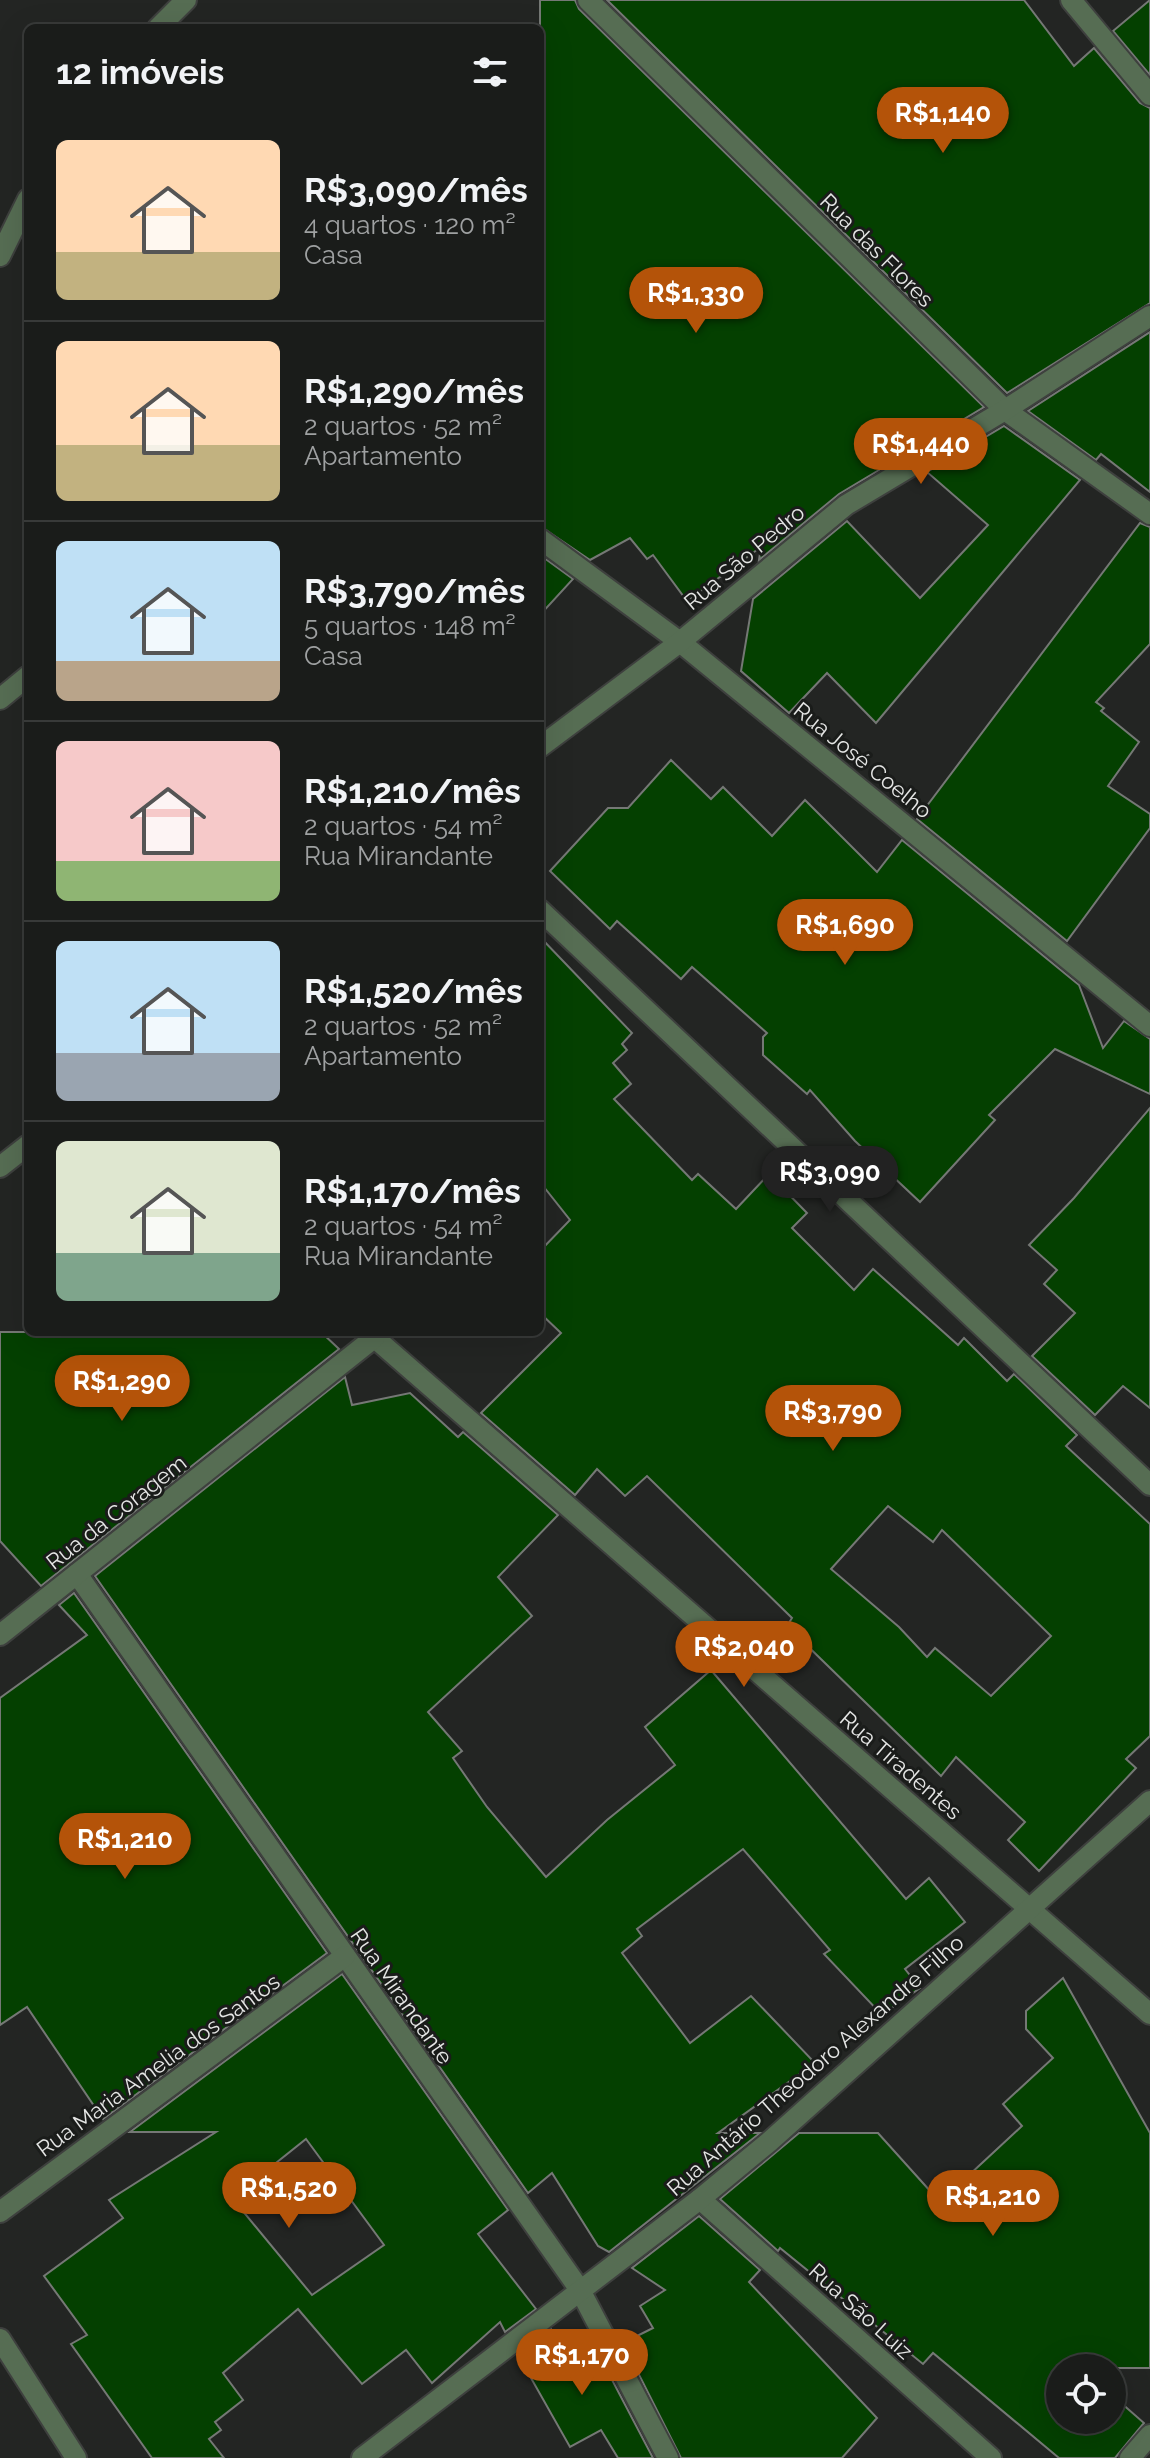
<!DOCTYPE html>
<html lang="pt">
<head>
<meta charset="utf-8">
<style>
  body { margin:0; font-family:Raleway,sans-serif; background:#272927; color:#f1f3f6; height:100vh; display:flex; flex-direction:column; font-size:30px; white-space:nowrap }
  * { box-sizing:border-box; margin:0 }
  p { font-size:26px; color:#9fa1a2 }
  .icon { flex:none; width:44px; height:44px; fill:none; stroke:currentColor; stroke-width:2; stroke-linecap:round; stroke-linejoin:round }
  .map { position:relative; flex:1; overflow:hidden }
  .side { position:absolute; left:24px; top:24px; width:520px; height:1312px; display:flex; flex-direction:column; background:#1a1c1a; border-radius:12px; box-shadow:0 8px 32px #0002,0 0 0 2px #383a39 }
  .side>* { flex:none }
  .tools { position:absolute; left:1046px; top:2354px; display:grid; gap:16px }
  .tools a { display:grid; place-items:center; width:80px; height:80px; border-radius:50%; background:#1a1c1a; box-shadow:0 8px 32px #0002,0 0 0 2px #383a39; font-size:40px }
  .price { position:absolute; translate:-50% -68px; padding:0 18px; border-radius:28px; background:#b45309; color:#fff; font-size:26px; line-height:52px; filter:drop-shadow(0 2px 4px #0008) }
  .price::after { content:''; position:absolute; left:50%; top:48px; width:24px; height:18px; margin-left:-12px; background:inherit; clip-path:polygon(0 0,100% 0,50% 100%) }
  .price.on { background:#222; color:#fff }
  ul { padding:0; list-style:none }
  li { display:flex; align-items:center; gap:24px; height:200px; padding:0 32px }
  li+li { border-top:2px solid #383a39 }
  li span { display:grid; place-items:center; flex:none; width:224px; height:160px; border-radius:12px; color:#555 }
  li>.icon { margin-inline-start:auto }
  span .icon { width:96px; height:96px; fill:#fffc; stroke-width:1 }
  li b { font-size:34px }
  h2 { display:flex; justify-content:space-between; align-items:center; height:96px; padding:0 32px; font-size:34px }
  .map>svg:first-child { display:block }
  .building { fill:#044000; stroke:#757875; stroke-width:2; fill-rule:evenodd }
  .lines { fill:none; stroke-linecap:round; stroke-linejoin:round }
  .minor-casing { stroke:#3e403e; stroke-width:24 }
  .minor { stroke:#566d53; stroke-width:20 }
  .labels { text-anchor:middle; stroke-width:6; stroke-linejoin:round; paint-order:stroke }
  .street-label { font-size:22px; fill:#e5e6e5; stroke:#1a1c1a }
</style>
</head>
<body>
<div class="map">
<svg width="1150" height="2458" viewBox="0 0 1150 2458">
  <rect width="100%" height="100%" fill="#232523"/>
  <g class="building">
    <path d="M540,0H575L579,9L984,407L839,494L759,560L761,547L687,601L653,555L647,559L630,538L590,560L540,526Z"/>
    <path d="M607,0H1024L1074,66L1094,48L1140,103L1150,108V303L1007,393Z"/>
    <path d="M1150,0V75L1113,31Z"/>
    <path d="M1150,332V492L1101,454L1096,460L1028,411Z"/>
    <path d="M1004,426L1080,480L876,723L827,673L789,713L741,671L753,599L847,521L920,598L988,525L927,472Z"/>
    <path d="M1140,523L1150,527V644L1096,702L1104,708L1101,711L1139,742L1108,786L1150,814V828L1067,941L917,819Z"/>
    <path d="M540,555L573,579L540,615Z"/>
    <path d="M671,760L711,799L723,787L772,836L805,800L877,872L902,840L1079,985L1103,1048L1124,1021L1150,1039V1094L1055,1049L989,1115L995,1120L920,1202L855,1141L810,1090L807,1094L763,1055V1037L767,1033L692,967L681,979L617,921L610,929L550,871L608,808H628Z"/>
    <path d="M540,937L632,1033L622,1044L627,1050L613,1063L631,1084L614,1099L692,1180L698,1174L736,1209L769,1174L807,1213L792,1228L854,1290L873,1269L958,1345L964,1338L1007,1381L1014,1374L1077,1435L1066,1446L1150,1524V1736L1126,1759L1136,1768L1039,1871L1008,1840L1025,1822L956,1757L941,1776L787,1626L792,1618L647,1476L625,1496L597,1469L575,1495L481,1413L561,1333L540,1313V1251L570,1220L540,1182ZM888,1506L933,1542L942,1530L1051,1636L991,1696L935,1648L927,1657L899,1627L831,1569Z"/>
    <path d="M1150,1108V1408L1123,1386L1095,1415L1032,1356L1075,1313L1044,1284L1057,1270L1029,1245L1074,1198Z"/>
    <path d="M0,1332H321L339,1349L41,1586L0,1541Z"/>
    <path d="M345,1377L352,1405L410,1393L458,1437L463,1432L558,1515L498,1577L532,1616L428,1712L462,1751L453,1758L487,1807L546,1877L607,1820L675,1765L645,1727L711,1670L906,1899L929,1878L965,1922L905,1969L920,1988L882,2015L824,1954L830,1950L743,1849L637,1929L642,1936L622,1953L690,2043L751,1996L815,2063L718,2133H760L609,2252L598,2246L552,2173L528,2193L95,1576Z"/>
    <path d="M74,1593L327,1953L103,2119L27,2007L0,2025V1698L87,1635L59,1605Z"/>
    <path d="M342,1974L508,2210L478,2234L536,2309L505,2332L500,2322L432,2383L406,2350L362,2384L298,2309L223,2373L243,2400L215,2422L221,2430L209,2439L224,2458H152L71,2344L87,2335L44,2276L123,2218L109,2200L216,2132H130ZM306,2139L384,2245L312,2295L232,2198Z"/>
    <path d="M1063,1978L1150,2133V2368H1060V2420H1112V2395L1144,2423L1115,2458H1059L933,2353L923,2364L780,2248L778,2251L720,2199L799,2133H878L940,2202L1022,2126L1003,2104L1053,2058L1026,2029V2011Z"/>
    <path d="M699,2216L760,2270L749,2282L877,2418L842,2458H681L623,2343L653,2328L640,2306L665,2290L632,2268Z"/>
    <path d="M551,2329L579,2365L599,2355L653,2458H618L601,2430L570,2447L518,2355Z"/>
  </g>
  <g class="lines">
    <defs>
      <g id="minor">
        <path d="M588,0L1005,410L1150,514"/>
        <path d="M1071,0L1150,95"/>
        <path d="M158,28L186,0"/>
        <path d="M0,256L28,199"/>
        <path d="M540,539L680,642L1150,1026"/>
        <path d="M0,699L28,676"/>
        <path d="M540,747L680,642L846,505L1005,410L1150,316"/>
        <path d="M540,910L1150,1485"/>
        <path d="M0,1167L28,1145"/>
        <path d="M368,1332L1150,2014"/>
        <path d="M77,1574L580,2290L668,2458"/>
        <path d="M0,1635L374,1338"/>
        <path d="M700,2199L991,2458"/>
        <path d="M0,2212L345,1956"/>
        <path d="M0,2339L76,2458"/>
        <path d="M362,2458L700,2199L769,2142L1150,1801"/>
        <path d="M1130,2458L1150,2435"/>
      </g>
    </defs>
    <use href="#minor" class="minor-casing"/>
    <use href="#minor" class="minor"/>
  </g>
  <g class="labels">
    <g class="street-label">
      <text transform="translate(877 250) rotate(45)" y="8">Rua das Flores</text>
      <text transform="translate(744 557) rotate(-40)" y="8">Rua São Pedro</text>
      <text transform="translate(863 760) rotate(39)" y="8">Rua José Coelho</text>
      <text transform="translate(116 1512) rotate(-38)" y="8">Rua da Coragem</text>
      <text transform="translate(901 1765) rotate(41)" y="8">Rua Tiradentes</text>
      <text transform="translate(402 1996) rotate(55)" y="8">Rua Mirandante</text>
      <text transform="translate(158 2065) rotate(-36)" y="8">Rua Maria Amelia dos Santos</text>
      <text transform="translate(815 2065) rotate(-41)" y="8">Rua Antário Theodoro Alexandre Filho</text>
      <text transform="translate(861 2311) rotate(42)" y="8">Rua São Luiz</text>
    </g>
  </g>
</svg>
<div class="tools">
<a><svg class="icon" aria-label="locate" viewBox="0 0 24 24"><circle cx="12" cy="12" r="6"/><path d="M12 2v4M12 18v4M2 12h4M18 12h4"/></svg></a>
</div>
<b class="price" style="left:943px;top:155px">R$1,140</b>
<b class="price" style="left:696px;top:335px">R$1,330</b>
<b class="price" style="left:921px;top:486px">R$1,440</b>
<b class="price" style="left:845px;top:967px">R$1,690</b>
<b class="price on" style="left:830px;top:1214px">R$3,090</b>
<b class="price" style="left:122px;top:1423px">R$1,290</b>
<b class="price" style="left:833px;top:1453px">R$3,790</b>
<b class="price" style="left:744px;top:1689px">R$2,040</b>
<b class="price" style="left:125px;top:1881px">R$1,210</b>
<b class="price" style="left:289px;top:2230px">R$1,520</b>
<b class="price" style="left:993px;top:2238px">R$1,210</b>
<b class="price" style="left:582px;top:2397px">R$1,170</b>
<section class="side">
<h2>12 imóveis<svg class="icon" aria-label="filters" viewBox="0 0 24 24"><path d="M4 7h16M4 17h16"/><circle cx="9" cy="7" r="2"/><circle cx="15" cy="17" r="2"/></svg></h2>
<ul>
<li><span style="background:linear-gradient(#ffd9b3 70%,#c2b280 0)"><svg class="icon" aria-label="home" viewBox="0 0 24 24"><path d="M3 11l9-7 9 7M6 9v11h12V9"/></svg></span><div><b>R$3,090/mês</b><p>4 quartos · 120 m²</p><p>Casa</p></div></li>
<li><span style="background:linear-gradient(#ffd9b3 65%,#c2b280 0)"><svg class="icon" aria-label="home" viewBox="0 0 24 24"><path d="M3 11l9-7 9 7M6 9v11h12V9"/></svg></span><div><b>R$1,290/mês</b><p>2 quartos · 52 m²</p><p>Apartamento</p></div></li>
<li><span style="background:linear-gradient(#bfe0f5 75%,#b9a48a 0)"><svg class="icon" aria-label="home" viewBox="0 0 24 24"><path d="M3 11l9-7 9 7M6 9v11h12V9"/></svg></span><div><b>R$3,790/mês</b><p>5 quartos · 148 m²</p><p>Casa</p></div></li>
<li><span style="background:linear-gradient(#f6c9c9 75%,#8fb573 0)"><svg class="icon" aria-label="home" viewBox="0 0 24 24"><path d="M3 11l9-7 9 7M6 9v11h12V9"/></svg></span><div><b>R$1,210/mês</b><p>2 quartos · 54 m²</p><p>Rua Mirandante</p></div></li>
<li><span style="background:linear-gradient(#bfe0f5 70%,#9aa5b1 0)"><svg class="icon" aria-label="home" viewBox="0 0 24 24"><path d="M3 11l9-7 9 7M6 9v11h12V9"/></svg></span><div><b>R$1,520/mês</b><p>2 quartos · 52 m²</p><p>Apartamento</p></div></li>
<li><span style="background:linear-gradient(#dfe7d0 70%,#7fa58c 0)"><svg class="icon" aria-label="home" viewBox="0 0 24 24"><path d="M3 11l9-7 9 7M6 9v11h12V9"/></svg></span><div><b>R$1,170/mês</b><p>2 quartos · 54 m²</p><p>Rua Mirandante</p></div></li>
</ul>
</section>
</div>
</body>
</html>
